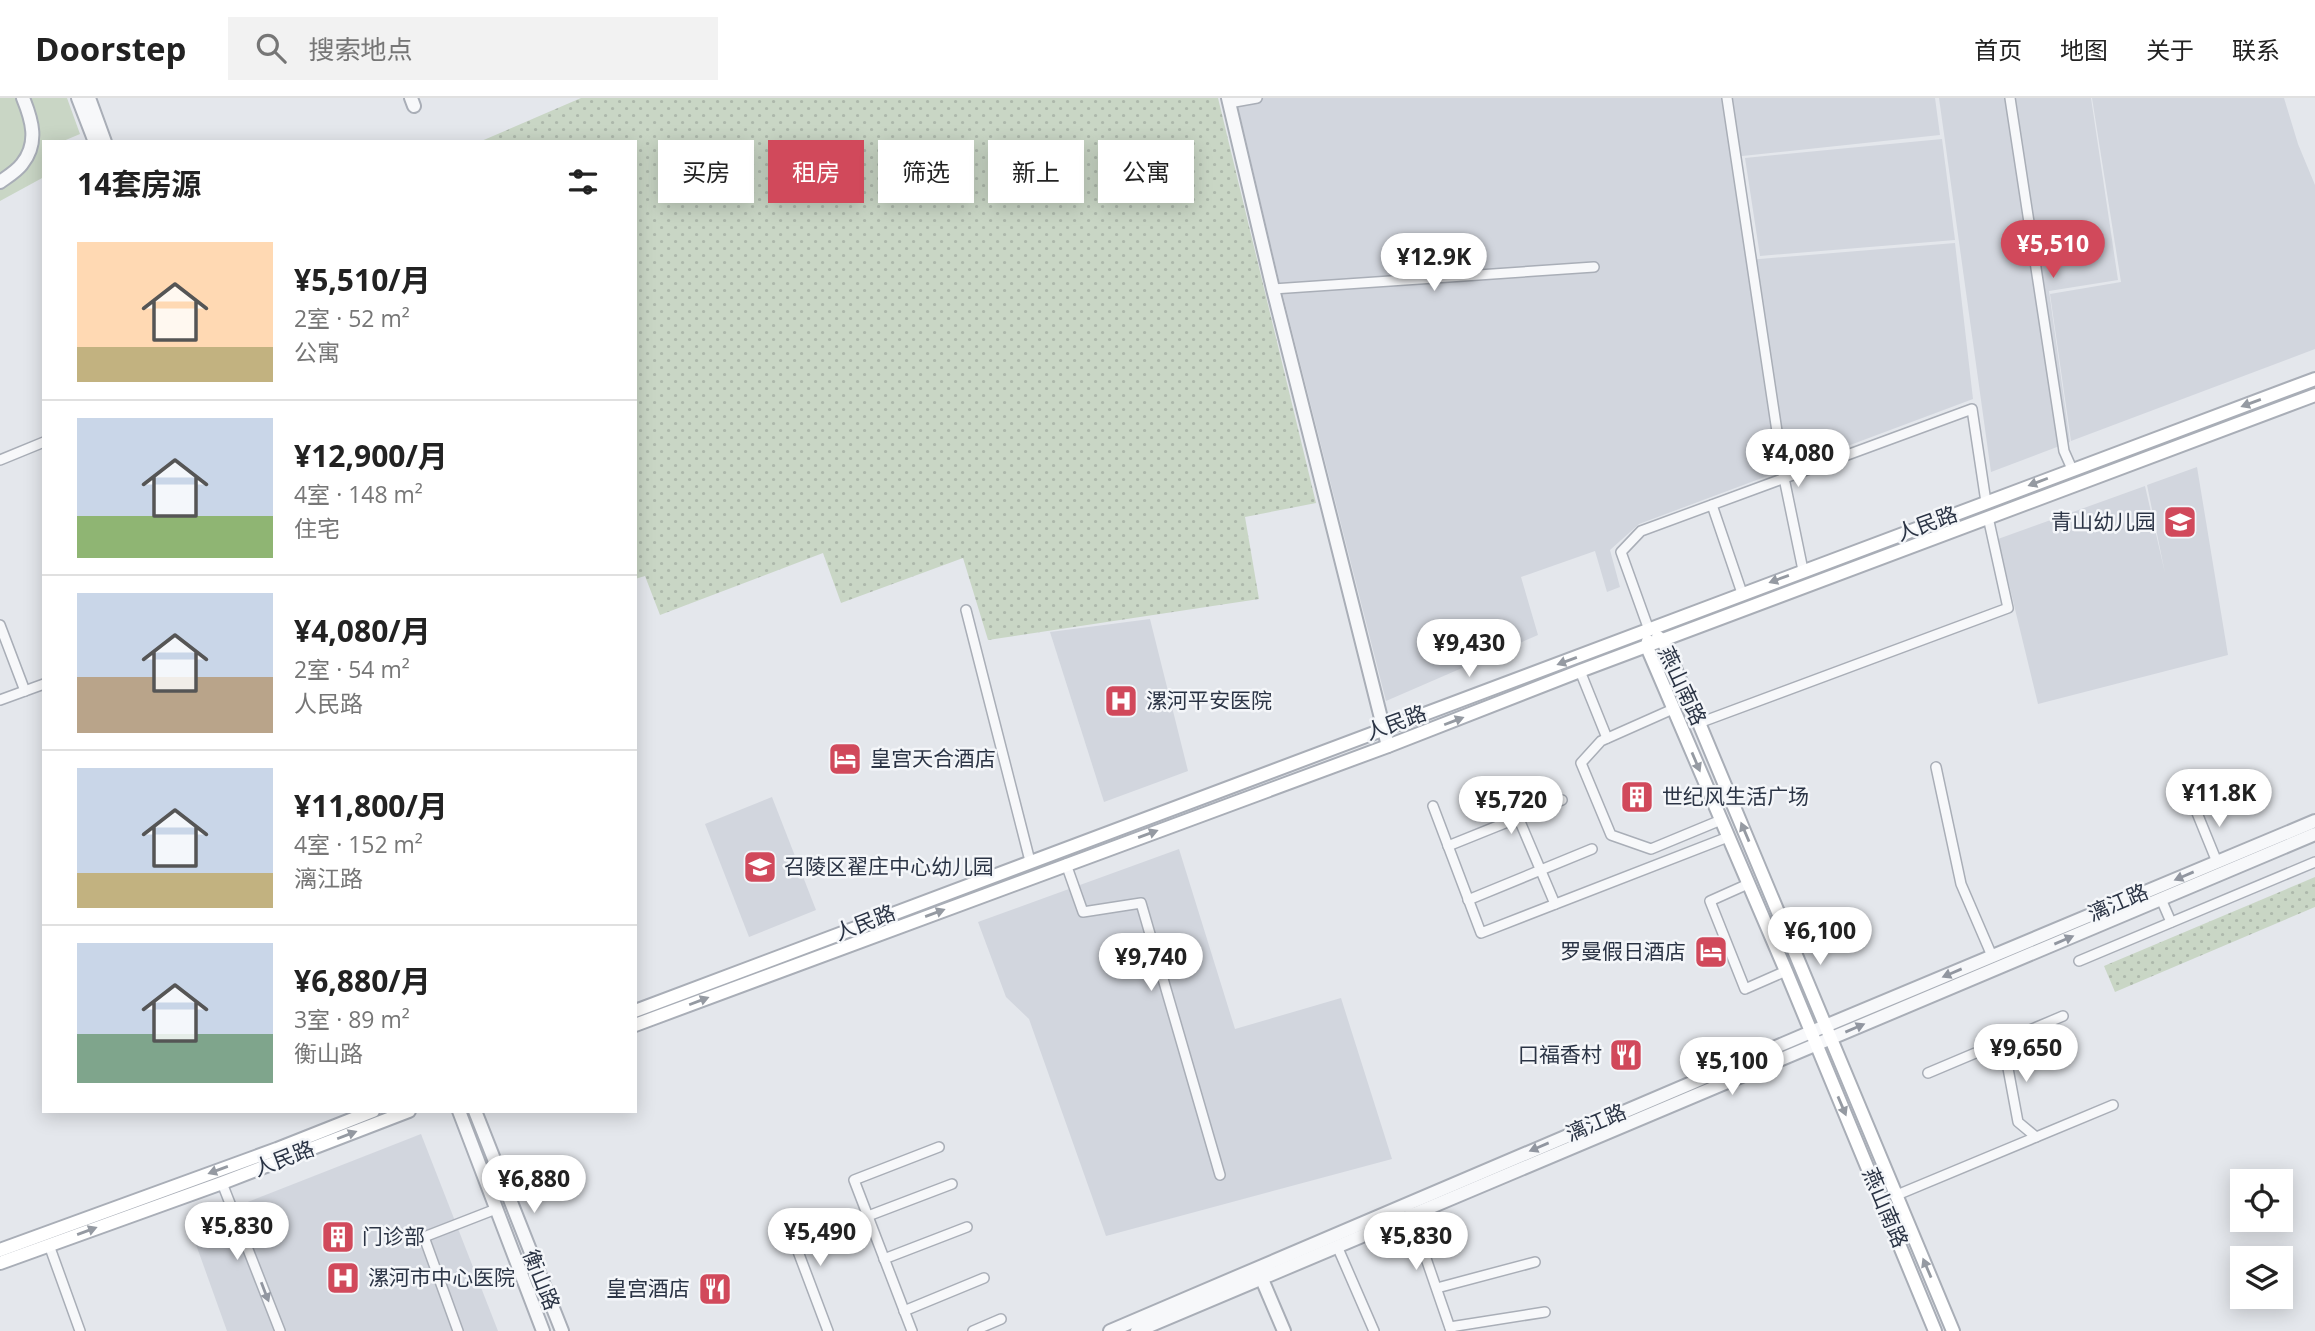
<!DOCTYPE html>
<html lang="zh">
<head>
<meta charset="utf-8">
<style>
  body { margin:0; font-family:"Open Sans","Noto Sans SC",sans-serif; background:#f2f2f2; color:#222; height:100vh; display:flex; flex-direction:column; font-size:26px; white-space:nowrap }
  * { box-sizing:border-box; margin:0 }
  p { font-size:23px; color:#767676 }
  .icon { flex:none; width:38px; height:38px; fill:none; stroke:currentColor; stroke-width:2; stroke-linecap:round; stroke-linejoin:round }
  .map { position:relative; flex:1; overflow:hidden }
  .details { position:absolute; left:42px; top:42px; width:595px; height:973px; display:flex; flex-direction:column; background:#fff; border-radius:0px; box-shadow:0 4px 18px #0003 }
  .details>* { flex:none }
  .hud { position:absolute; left:658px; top:42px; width:665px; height:63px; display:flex; gap:14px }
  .fabs { position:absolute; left:2230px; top:1071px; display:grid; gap:14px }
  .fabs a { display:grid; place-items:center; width:63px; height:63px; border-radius:0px; background:#fff; box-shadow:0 4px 18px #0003; font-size:35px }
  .price { position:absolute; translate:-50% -60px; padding:0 16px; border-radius:24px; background:#fff; color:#222; font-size:23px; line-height:46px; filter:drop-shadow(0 2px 4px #0008) }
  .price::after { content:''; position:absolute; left:50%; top:42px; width:21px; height:16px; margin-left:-10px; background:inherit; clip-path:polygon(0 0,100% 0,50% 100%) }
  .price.selected { background:#d1495b; color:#fff }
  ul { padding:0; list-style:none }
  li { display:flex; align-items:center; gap:21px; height:175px; padding:0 35px }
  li+li { border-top:2px solid #e0e0e0 }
  li span { display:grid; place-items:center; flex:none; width:196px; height:140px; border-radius:0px; color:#555 }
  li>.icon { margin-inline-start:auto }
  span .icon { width:84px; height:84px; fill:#fffc; stroke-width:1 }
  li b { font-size:30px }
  h2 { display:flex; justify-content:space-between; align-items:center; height:84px; padding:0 35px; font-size:30px }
  .pill { padding:0 24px; border-radius:0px; background:#fff; box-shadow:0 4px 18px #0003; font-size:24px; line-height:63px }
  .pill.selected { background:#d1495b; color:#fff }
  header { display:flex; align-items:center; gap:42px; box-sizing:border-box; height:98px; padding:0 35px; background:#fff; border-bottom:2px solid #e0e0e0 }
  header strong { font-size:33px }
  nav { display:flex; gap:38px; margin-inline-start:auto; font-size:24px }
  .search { width:490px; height:63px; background:#f2f2f2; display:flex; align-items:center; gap:18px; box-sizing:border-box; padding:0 24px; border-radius:0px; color:#767676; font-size:26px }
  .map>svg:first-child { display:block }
  .built { fill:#d2d6de }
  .grass { fill:url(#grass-dots) }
  .green { fill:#c9d6c5 }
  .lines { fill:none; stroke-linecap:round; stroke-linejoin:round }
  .minor-casing { stroke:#a9aeb7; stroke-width:12 }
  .tertiary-casing { stroke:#a9aeb7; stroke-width:16 }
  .secondary-casing { stroke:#a9aeb7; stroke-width:16 }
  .minor { stroke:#f7f8fa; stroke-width:9 }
  .tertiary { stroke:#f7f8fa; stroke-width:12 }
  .secondary { stroke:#fff; stroke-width:12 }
  .oneway { fill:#959aa2 }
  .oneway2 { fill:#9196a0 }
  .labels { text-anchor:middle; stroke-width:5; stroke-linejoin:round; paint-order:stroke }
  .poi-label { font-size:21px; fill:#2b3445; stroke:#f4f6f9; text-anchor:start }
  .street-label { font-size:21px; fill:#2b3445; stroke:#f4f6f9 }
</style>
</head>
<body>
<header>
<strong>Doorstep</strong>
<div class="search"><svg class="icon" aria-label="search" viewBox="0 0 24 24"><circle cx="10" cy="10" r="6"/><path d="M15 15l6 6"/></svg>搜索地点</div>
<nav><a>首页</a><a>地图</a><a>关于</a><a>联系</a></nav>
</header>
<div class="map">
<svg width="2315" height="1233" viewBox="0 0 2315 1233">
  <defs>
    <pattern id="grass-dots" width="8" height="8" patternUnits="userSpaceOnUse" patternTransform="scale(1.75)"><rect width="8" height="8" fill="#c9d6c5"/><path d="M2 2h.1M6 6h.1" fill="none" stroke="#adb8ab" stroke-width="1.8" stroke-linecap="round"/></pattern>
  </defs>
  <rect width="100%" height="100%" fill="#e4e7ec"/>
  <g class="built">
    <path d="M1236,0H1935L1940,37L1733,59L1748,162L1955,145L1973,301L1639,426L1610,452L1620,489L1607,494L1595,453L1521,479L1538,537L1386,603L1280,186Z"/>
    <path d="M1939,0H2091L2118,182L2049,193L2070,344L1991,374Z"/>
    <path d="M2092,0H2284L2298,46L2315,87V251L2071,343L2050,196L2121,184Z"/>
    <path d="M1942,41L1955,142L1760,158L1745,60Z"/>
    <path d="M2197,369L2228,557L2038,606L1998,441L2145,388L2165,475L2147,387Z"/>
    <path d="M1150,521L1188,673L1104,704L1050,534Z"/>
    <path d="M772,699L816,812L749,839L705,726Z"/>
    <path d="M1179,751L1235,931L1341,900L1392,1061L1106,1138L1029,921L1006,899L978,824Z"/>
    <path d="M421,1036L498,1233H227L189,1127Z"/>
  </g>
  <g class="grass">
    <path d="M581,0H1218L1316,405L1245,419L1259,501L988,542L963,460L841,505L823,455L660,517L645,478L635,481V44H479Z"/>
    <path d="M2315,779V809L2115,894L2104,868Z"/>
  </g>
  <path class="green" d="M0,0H67L80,36L61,44H44V79L0,103Z"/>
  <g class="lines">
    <defs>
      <g id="minor">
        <path d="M1727,0L1784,380L1803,472"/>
        <path d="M2010,0L2064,353L2072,371"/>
        <path d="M1229,5L1257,0"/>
        <path d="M1273,191L1594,169"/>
        <path d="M0,362L44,344"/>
        <path d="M1712,407L1742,495"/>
        <path d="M966,512L1030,763"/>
        <path d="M0,527L25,593"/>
        <path d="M1649,532L1621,454L1641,433L1972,311L1986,404"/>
        <path d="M1580,573L1607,640"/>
        <path d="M0,602L44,586"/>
        <path d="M1673,611L1601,643L1581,665L1611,737L1651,751L1721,722"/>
        <path d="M1699,625L2008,510L1988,419"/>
        <path d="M1936,669L1961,786L1992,858"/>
        <path d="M1433,708L1481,835L1728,739"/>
        <path d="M2195,710L2217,764"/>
        <path d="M1518,719L1555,806"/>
        <path d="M1448,748L1562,702"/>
        <path d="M1066,766L1083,814L1141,805L1220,1077"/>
        <path d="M1748,786L1710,803L1745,891L1786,873"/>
        <path d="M2161,801L2171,824"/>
        <path d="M1468,802L1592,751"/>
        <path d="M2079,863L2315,764"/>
        <path d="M1998,946L2007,965L2018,1024L2036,1039"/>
        <path d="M1928,975L2063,918"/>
        <path d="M222,1085L280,1233"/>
        <path d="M1897,1097L2113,1007"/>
        <path d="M1410,1114L1451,1233"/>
        <path d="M868,1118L952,1086"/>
        <path d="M785,1119L828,1233"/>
        <path d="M49,1147L80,1233"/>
        <path d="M1337,1148L1374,1233"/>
        <path d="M884,1161L967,1129"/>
        <path d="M1437,1190L1535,1164"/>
        <path d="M904,1213L984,1180"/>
        <path d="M1450,1229L1545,1214"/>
        <path d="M458,1233L424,1139L496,1111"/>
        <path d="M912,1233L854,1082L939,1049"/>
        <path d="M973,1233L1001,1221"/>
      </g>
      <g id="tertiary">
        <path d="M78,0L95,44"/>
        <path d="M89,0L105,44"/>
        <path d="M411,0L414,8"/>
        <path d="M1228,0L1273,191L1388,648"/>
        <path d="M0,84C7,79 17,73 22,66C39,45 32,22 23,0"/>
        <path d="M459,1013L543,1233"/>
        <path d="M475,1013L562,1233"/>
        <path d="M1258,1172L1284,1233"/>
        <path d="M1110,1233L1811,934L2315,723"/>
        <path d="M1137,1233L2315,736"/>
      </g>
      <g id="secondary">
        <path d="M1658,539L1663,543L1699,625L1953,1233"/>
        <path d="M1648,543L1647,549L1786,873L1935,1233"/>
        <path d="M635,913L2315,281"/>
        <path d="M635,927L1388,648L1580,573L2315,297"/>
        <path d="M0,1152L277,1051L373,1013"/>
        <path d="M0,1165L222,1085L409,1013"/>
      </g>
    </defs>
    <use href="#minor" class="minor-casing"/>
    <use href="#tertiary" class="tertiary-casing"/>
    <use href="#secondary" class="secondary-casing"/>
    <use href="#minor" class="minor"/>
    <use href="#tertiary" class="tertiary"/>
    <use href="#secondary" class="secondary"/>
  </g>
  <defs><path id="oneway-solid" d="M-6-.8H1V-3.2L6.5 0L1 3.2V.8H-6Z" transform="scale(1.75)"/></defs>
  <g class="oneway">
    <use href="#oneway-solid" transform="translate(2251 305) rotate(160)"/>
    <use href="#oneway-solid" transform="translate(2038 384) rotate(159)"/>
    <use href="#oneway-solid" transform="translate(1779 481) rotate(160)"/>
    <use href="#oneway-solid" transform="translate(1567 563) rotate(160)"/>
    <use href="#oneway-solid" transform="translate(1454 623) rotate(-21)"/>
    <use href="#oneway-solid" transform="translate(1696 664) rotate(67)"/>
    <use href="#oneway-solid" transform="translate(1745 734) rotate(-113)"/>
    <use href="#oneway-solid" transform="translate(1148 736) rotate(-20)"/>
    <use href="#oneway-solid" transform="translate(935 815) rotate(-20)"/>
    <use href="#oneway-solid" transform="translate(699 903) rotate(-21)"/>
    <use href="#oneway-solid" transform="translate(1842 1008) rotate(67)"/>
    <use href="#oneway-solid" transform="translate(347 1037) rotate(-21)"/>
    <use href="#oneway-solid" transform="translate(218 1072) rotate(160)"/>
    <use href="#oneway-solid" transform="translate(87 1133) rotate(-20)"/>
    <use href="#oneway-solid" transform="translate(1927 1170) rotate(-113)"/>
  </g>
  <g class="oneway2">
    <use href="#oneway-solid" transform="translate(2184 778) rotate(157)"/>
    <use href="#oneway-solid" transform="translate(2064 842) rotate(-23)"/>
    <use href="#oneway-solid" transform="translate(1952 875) rotate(157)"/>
    <use href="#oneway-solid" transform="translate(1855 930) rotate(-23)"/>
    <use href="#oneway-solid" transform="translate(1539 1049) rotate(157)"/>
    <use href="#oneway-solid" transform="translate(265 1194) rotate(69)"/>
  </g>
  <defs>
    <symbol id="school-square" viewBox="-11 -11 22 22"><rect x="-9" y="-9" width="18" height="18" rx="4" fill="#d1495b" stroke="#f4f6f9"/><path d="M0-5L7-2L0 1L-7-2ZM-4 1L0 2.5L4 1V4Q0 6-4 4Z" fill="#fff"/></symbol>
    <symbol id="hospital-square" viewBox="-11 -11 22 22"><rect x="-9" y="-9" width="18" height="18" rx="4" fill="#d1495b" stroke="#f4f6f9"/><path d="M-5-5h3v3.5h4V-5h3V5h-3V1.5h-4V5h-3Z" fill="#fff"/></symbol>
    <symbol id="hotel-square" viewBox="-11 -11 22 22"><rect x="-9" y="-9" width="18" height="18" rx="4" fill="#d1495b" stroke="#f4f6f9"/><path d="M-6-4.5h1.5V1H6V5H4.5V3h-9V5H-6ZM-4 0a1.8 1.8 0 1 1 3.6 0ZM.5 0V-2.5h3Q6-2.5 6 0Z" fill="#fff"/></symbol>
    <symbol id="building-square" viewBox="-11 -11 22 22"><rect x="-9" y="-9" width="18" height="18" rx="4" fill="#d1495b" stroke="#f4f6f9"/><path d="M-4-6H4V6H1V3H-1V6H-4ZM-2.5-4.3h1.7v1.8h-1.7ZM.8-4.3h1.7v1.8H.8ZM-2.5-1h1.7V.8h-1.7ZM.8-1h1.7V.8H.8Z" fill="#fff"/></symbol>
    <symbol id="restaurant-square" viewBox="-11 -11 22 22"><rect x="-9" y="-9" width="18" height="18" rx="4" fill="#d1495b" stroke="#f4f6f9"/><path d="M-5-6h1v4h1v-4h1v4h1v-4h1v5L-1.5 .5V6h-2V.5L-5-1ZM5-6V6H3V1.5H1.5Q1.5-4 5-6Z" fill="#fff"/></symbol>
  </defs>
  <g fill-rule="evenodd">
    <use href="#school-square" x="2161" y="405" width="38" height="38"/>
    <use href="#hospital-square" x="1102" y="584" width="38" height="38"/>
    <use href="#hotel-square" x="826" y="642" width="38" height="38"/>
    <use href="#building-square" x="1618" y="680" width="38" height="38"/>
    <use href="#school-square" x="741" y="750" width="38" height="38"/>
    <use href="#hotel-square" x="1692" y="835" width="38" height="38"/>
    <use href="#restaurant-square" x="1607" y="938" width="38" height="38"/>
    <use href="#building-square" x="319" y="1120" width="38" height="38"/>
    <use href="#hospital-square" x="324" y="1161" width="38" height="38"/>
    <use href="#restaurant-square" x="696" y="1172" width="38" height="38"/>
  </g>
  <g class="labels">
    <g class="poi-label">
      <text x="2156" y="431" text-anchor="end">青山幼儿园</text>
      <text x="1146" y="610">漯河平安医院</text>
      <text x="870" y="668">皇宫天合酒店</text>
      <text x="1662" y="706">世纪风生活广场</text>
      <text x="784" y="776">召陵区翟庄中心幼儿园</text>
      <text x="1686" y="861" text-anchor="end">罗曼假日酒店</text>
      <text x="1602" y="964" text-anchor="end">口福香村</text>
      <text x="362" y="1146">门诊部</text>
      <text x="368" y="1187">漯河市中心医院</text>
      <text x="690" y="1198" text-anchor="end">皇宫酒店</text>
    </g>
    <g class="street-label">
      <text transform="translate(1927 426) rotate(-20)" y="7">人民路</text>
      <text transform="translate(1682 588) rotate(65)" y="7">燕山南路</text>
      <text transform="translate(1396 625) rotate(-20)" y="7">人民路</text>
      <text transform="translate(2118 805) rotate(-23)" y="7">漓江路</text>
      <text transform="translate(865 825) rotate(-21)" y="7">人民路</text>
      <text transform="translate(1596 1025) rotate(-23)" y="7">漓江路</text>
      <text transform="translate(284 1061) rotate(-21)" y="7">人民路</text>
      <text transform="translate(1885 1110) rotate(67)" y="7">燕山南路</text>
      <text transform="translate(541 1182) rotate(68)" y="7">衡山路</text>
    </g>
  </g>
</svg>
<div class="fabs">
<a><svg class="icon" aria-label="locate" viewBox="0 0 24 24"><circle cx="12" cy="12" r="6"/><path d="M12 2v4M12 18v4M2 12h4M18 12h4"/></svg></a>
<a><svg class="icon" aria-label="layers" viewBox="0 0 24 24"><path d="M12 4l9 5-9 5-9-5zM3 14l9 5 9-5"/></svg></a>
</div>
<b class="price selected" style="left:2053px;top:182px">¥5,510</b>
<b class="price" style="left:1434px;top:195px">¥12.9K</b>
<b class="price" style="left:1798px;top:391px">¥4,080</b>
<b class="price" style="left:1469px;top:581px">¥9,430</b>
<b class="price" style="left:2219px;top:731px">¥11.8K</b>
<b class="price" style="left:1511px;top:738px">¥5,720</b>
<b class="price" style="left:1820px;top:869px">¥6,100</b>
<b class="price" style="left:1151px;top:895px">¥9,740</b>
<b class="price" style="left:2026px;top:986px">¥9,650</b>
<b class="price" style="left:1732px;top:999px">¥5,100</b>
<b class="price" style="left:534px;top:1117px">¥6,880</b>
<b class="price" style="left:237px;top:1164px">¥5,830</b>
<b class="price" style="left:820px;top:1170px">¥5,490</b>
<b class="price" style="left:1416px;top:1174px">¥5,830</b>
<div class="hud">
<a class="pill">买房</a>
<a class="pill selected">租房</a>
<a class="pill">筛选</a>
<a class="pill">新上</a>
<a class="pill">公寓</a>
</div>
<section class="details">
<h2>14套房源<svg class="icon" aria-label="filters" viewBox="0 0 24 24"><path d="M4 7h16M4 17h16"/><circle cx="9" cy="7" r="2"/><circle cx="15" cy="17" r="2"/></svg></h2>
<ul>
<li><span style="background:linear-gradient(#ffd9b3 75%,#c2b280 0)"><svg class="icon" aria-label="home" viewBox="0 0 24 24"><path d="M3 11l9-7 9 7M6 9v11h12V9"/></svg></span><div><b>¥5,510/月</b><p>2室 · 52 m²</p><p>公寓</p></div></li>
<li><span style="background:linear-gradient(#c9d6e8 70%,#8fb573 0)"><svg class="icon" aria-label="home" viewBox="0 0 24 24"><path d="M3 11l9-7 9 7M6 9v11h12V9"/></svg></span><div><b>¥12,900/月</b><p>4室 · 148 m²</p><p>住宅</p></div></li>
<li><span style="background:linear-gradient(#c9d6e8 60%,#b9a48a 0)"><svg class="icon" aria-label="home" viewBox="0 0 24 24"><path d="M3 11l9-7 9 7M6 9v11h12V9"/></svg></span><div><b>¥4,080/月</b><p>2室 · 54 m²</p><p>人民路</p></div></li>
<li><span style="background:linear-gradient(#c9d6e8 75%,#c2b280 0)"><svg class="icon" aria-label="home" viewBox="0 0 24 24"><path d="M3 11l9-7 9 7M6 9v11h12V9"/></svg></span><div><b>¥11,800/月</b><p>4室 · 152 m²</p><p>漓江路</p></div></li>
<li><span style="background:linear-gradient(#c9d6e8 65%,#7fa58c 0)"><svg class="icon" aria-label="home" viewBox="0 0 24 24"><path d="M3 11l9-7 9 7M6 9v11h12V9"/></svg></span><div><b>¥6,880/月</b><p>3室 · 89 m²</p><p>衡山路</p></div></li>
</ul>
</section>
</div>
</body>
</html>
